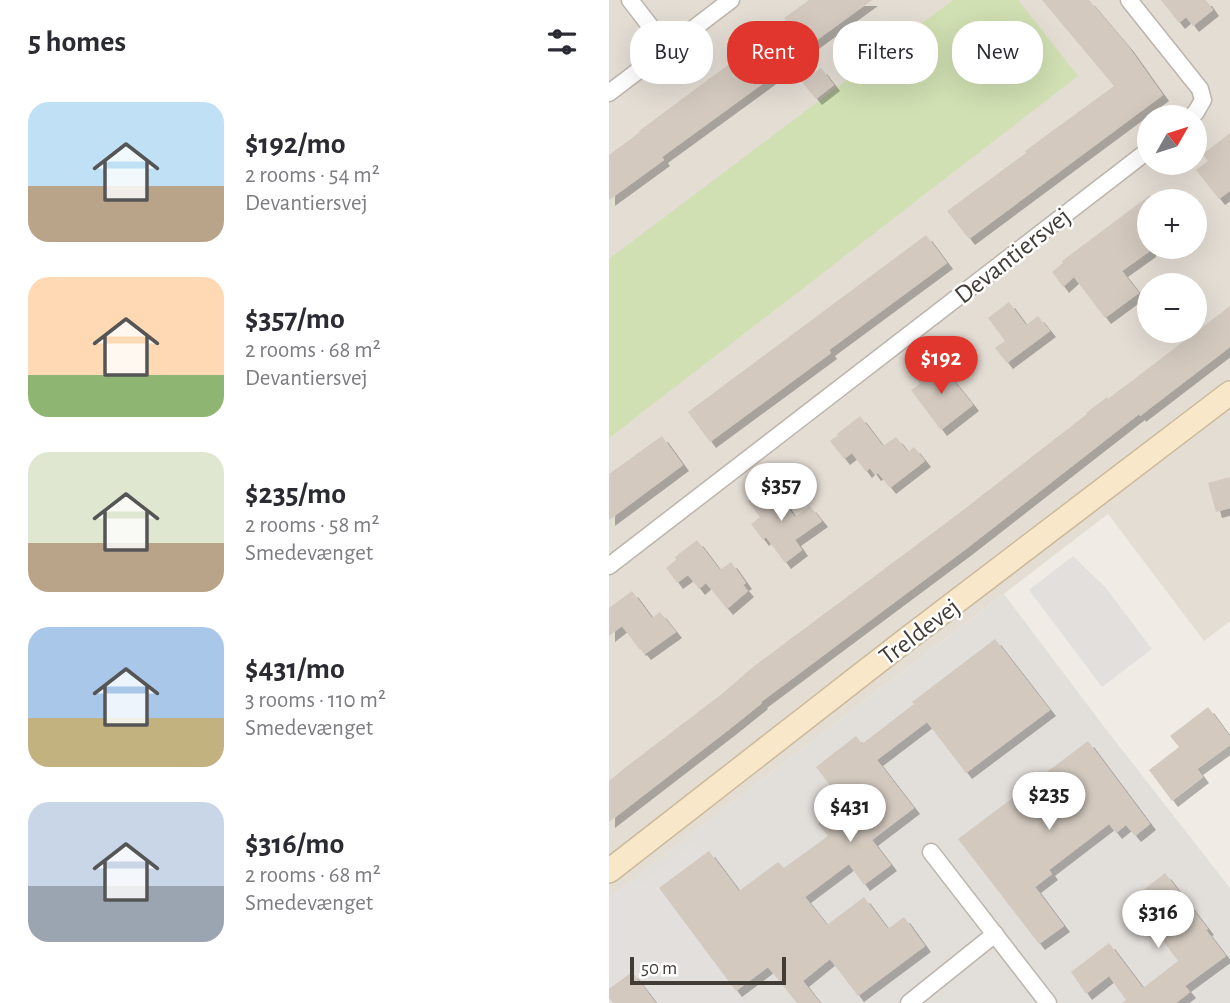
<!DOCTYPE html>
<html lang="en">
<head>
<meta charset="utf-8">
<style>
  body { margin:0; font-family:"Alegreya Sans",sans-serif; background:#f2f2f3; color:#2b2b33; height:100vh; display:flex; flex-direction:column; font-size:26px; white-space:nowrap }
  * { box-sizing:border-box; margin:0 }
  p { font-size:23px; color:#7c7c81 }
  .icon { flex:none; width:38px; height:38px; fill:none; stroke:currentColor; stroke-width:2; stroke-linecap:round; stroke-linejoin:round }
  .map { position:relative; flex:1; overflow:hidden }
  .side { display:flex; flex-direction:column; background:#fff; width:609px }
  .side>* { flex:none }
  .guide { position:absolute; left:21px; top:21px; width:494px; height:63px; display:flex; gap:14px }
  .needle { width:46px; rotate:51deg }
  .buttons { position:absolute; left:528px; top:105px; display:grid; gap:14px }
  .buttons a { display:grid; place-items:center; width:70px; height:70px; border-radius:50%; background:#fff; box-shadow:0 7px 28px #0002; font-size:35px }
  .scale { position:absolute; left:21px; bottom:18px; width:156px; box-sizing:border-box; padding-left:7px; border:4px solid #423c36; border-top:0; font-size:19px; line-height:24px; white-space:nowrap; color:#423c36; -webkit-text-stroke:5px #fff; paint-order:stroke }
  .price { position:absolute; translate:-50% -60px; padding:0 16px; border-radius:24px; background:#fff; color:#222; font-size:23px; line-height:46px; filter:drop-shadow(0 2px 4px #0008) }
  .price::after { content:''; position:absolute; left:50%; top:42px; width:21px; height:16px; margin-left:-10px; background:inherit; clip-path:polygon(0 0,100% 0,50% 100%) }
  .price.selected { background:#e0362d; color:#fff }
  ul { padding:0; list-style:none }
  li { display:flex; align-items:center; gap:21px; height:175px; padding:0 28px }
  li span { display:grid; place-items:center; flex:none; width:196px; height:140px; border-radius:21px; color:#555 }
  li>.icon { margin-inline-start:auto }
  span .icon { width:84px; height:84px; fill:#fffc; stroke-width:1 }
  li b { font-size:30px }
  h2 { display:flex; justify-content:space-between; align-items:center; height:84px; padding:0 28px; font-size:30px }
  .chip { padding:0 24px; border-radius:28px; background:#fff; box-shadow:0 7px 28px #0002; font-size:24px; line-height:63px }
  .chip.selected { background:#e0362d; color:#fff }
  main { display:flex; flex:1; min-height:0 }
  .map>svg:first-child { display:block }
  .residential { fill:#e4ddd4; fill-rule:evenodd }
  .industrial { fill:#e2deda }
  .green { fill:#d0e0b2 }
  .parking { fill:#e2dfdd }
  .building { fill:#d3c9bf; filter:url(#shadow) }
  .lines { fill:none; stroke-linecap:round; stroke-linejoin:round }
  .street-casing { stroke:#bdb5ac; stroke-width:19 }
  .secondary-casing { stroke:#cbb99a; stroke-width:26 }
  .street { stroke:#fff; stroke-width:16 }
  .secondary { stroke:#f8e7c8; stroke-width:23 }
  .labels { text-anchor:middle; stroke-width:5; stroke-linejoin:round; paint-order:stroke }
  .street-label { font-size:26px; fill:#423c36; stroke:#fff }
</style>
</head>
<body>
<main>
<section class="side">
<h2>5 homes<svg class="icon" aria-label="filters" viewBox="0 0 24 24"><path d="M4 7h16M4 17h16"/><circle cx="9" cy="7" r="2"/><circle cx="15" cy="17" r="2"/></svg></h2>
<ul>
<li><span style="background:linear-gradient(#bfe0f5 60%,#b9a48a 0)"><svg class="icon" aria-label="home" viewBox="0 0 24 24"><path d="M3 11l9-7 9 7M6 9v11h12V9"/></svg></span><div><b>$192/mo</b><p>2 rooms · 54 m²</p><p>Devantiersvej</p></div></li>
<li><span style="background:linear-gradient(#ffd9b3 70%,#8fb573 0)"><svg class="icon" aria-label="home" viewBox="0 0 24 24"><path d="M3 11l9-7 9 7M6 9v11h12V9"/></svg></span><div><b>$357/mo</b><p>2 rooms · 68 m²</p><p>Devantiersvej</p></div></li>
<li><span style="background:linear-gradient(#dfe7d0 65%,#b9a48a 0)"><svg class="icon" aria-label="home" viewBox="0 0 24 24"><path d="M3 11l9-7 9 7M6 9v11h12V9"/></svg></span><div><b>$235/mo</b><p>2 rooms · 58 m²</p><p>Smedevænget</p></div></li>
<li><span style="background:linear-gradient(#a9c7e8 65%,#c2b280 0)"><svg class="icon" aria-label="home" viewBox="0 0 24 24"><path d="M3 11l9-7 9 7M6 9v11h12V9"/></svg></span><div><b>$431/mo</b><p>3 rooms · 110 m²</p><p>Smedevænget</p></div></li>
<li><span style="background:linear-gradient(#c9d6e8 60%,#9aa5b1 0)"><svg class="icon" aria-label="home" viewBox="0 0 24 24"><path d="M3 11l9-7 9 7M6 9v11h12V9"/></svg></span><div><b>$316/mo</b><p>2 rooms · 68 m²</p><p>Smedevænget</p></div></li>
</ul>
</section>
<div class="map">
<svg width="621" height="1003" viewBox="0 0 621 1003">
  <defs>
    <filter id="shadow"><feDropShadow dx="6" dy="6" stdDeviation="0" flood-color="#0004"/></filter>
  </defs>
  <rect width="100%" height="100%" fill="#f0ece5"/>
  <path class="residential" d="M0,0H621V621L595,641L499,514L0,897ZM541,117H586V163H541ZM541,201H586V247H541ZM541,285H586V331H541Z"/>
  <path class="industrial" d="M395,594L496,728L621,888V1003H0V897Z"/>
  <path class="green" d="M344,0H409L469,76L0,438V259Z"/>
  <g class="parking">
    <path d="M464,556L497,588L543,649L493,687L420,590Z"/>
    <path d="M85,843L100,851L50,888L135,1003H47L23,972L0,988V897L24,879L31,884Z"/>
  </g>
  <g class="building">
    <path d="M200,0H263L197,48L175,18Z"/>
    <path d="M433,0H480L519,46L554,95L360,239L338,211L417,153L416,151L505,86Z"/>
    <path d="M552,0H597L604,10L584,26L577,17L570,23Z"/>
    <path d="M150,42L171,71L53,157L55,160L0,200V155L31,132L30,131Z"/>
    <path d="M212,68L225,85L207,99L193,82Z"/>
    <path d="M621,133V191L610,199L587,170L599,161L594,154Z"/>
    <path d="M541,195V251L513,271L530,293L496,318L465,277L454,287L443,272L454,263L453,261Z"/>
    <path d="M317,235L338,263L220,350L222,353L101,442L79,412Z"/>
    <path d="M400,302L417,325L429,316L441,331L398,363L386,348L396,341L379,318Z"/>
    <path d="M621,306V347L531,416L530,414L357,549L152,702L153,703L122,728L0,822V781L17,767L114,693L144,667L349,514L478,414L477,413L498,397L499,399Z"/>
    <path d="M330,362L364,405L332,430L302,390L311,384L308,379Z"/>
    <path d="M251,416L274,446L287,437L299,452L305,447L316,461L281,488L269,473L266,475L261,468L257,472L243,453L235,459L221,441L229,435L228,434Z"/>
    <path d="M53,436L74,465L0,520V474Z"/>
    <path d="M621,477V508L607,512L599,483Z"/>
    <path d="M162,484L186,517L201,506L213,521L186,540L193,550L176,563L157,537L154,540L142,524L151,517L139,501Z"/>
    <path d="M88,540L111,570L122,562L137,583L134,585L139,591L118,609L97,583L90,589L79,575L68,583L57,568L67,560L66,557Z"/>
    <path d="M23,591L43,618L51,612L67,632L36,654L32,649L31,650L13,626L0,636V608Z"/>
    <path d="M386,639L441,710L357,773L318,722L268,760L305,808L263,840L282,865L255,885L240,864L196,897L218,925L255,897L279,929L295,917L316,946L249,996L221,959L194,981L211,1003H188L159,967L127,991L50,888L100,851L130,891L169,862L175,868L219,836L209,824L235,804L207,767L247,736L253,744L305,704L303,702Z"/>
    <path d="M599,707L621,737V745L588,769L594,777L563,801L540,770L570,747L561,736Z"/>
    <path d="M479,741L541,824L526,836L517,825L507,833L500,824L440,870L443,874L426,887L455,926L430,944L349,839Z"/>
    <path d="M556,873L599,929L597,930L617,956L576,986L581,992L567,1003H513L517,1000L500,976L477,994L462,972L500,943L534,988L569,961L523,899Z"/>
    <path d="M23,972L47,1003H4L0,998V989Z"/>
  </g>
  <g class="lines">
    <defs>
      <g id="street">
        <path d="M21,0L59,49"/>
        <path d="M520,0L591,89L594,100L587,112L582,117"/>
        <path d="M0,93L122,0"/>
        <path d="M0,566L541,149"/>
        <path d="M322,852L439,1003"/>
        <path d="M300,1003L386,934"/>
      </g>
      <path id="secondary" d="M0,871L289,646L621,393"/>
    </defs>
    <use href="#street" class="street-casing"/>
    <use href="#secondary" class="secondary-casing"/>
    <use href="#street" class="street"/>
    <use href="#secondary" class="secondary"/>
  </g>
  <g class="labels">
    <g class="street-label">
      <text transform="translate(403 255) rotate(-38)" y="9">Devantiersvej</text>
      <text transform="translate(310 631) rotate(-37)" y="9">Treldevej</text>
    </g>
  </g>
</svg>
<div class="buttons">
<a><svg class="needle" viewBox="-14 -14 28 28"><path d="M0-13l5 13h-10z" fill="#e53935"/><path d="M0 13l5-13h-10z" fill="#7c7c81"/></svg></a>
<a>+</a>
<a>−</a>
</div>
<div class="scale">50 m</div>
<b class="price selected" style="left:332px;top:396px">$192</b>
<b class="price" style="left:172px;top:523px">$357</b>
<b class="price" style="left:440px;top:832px">$235</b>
<b class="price" style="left:241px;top:844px">$431</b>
<b class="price" style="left:549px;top:950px">$316</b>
<div class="guide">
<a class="chip">Buy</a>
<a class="chip selected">Rent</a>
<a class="chip">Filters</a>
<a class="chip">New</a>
</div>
</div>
</main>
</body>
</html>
